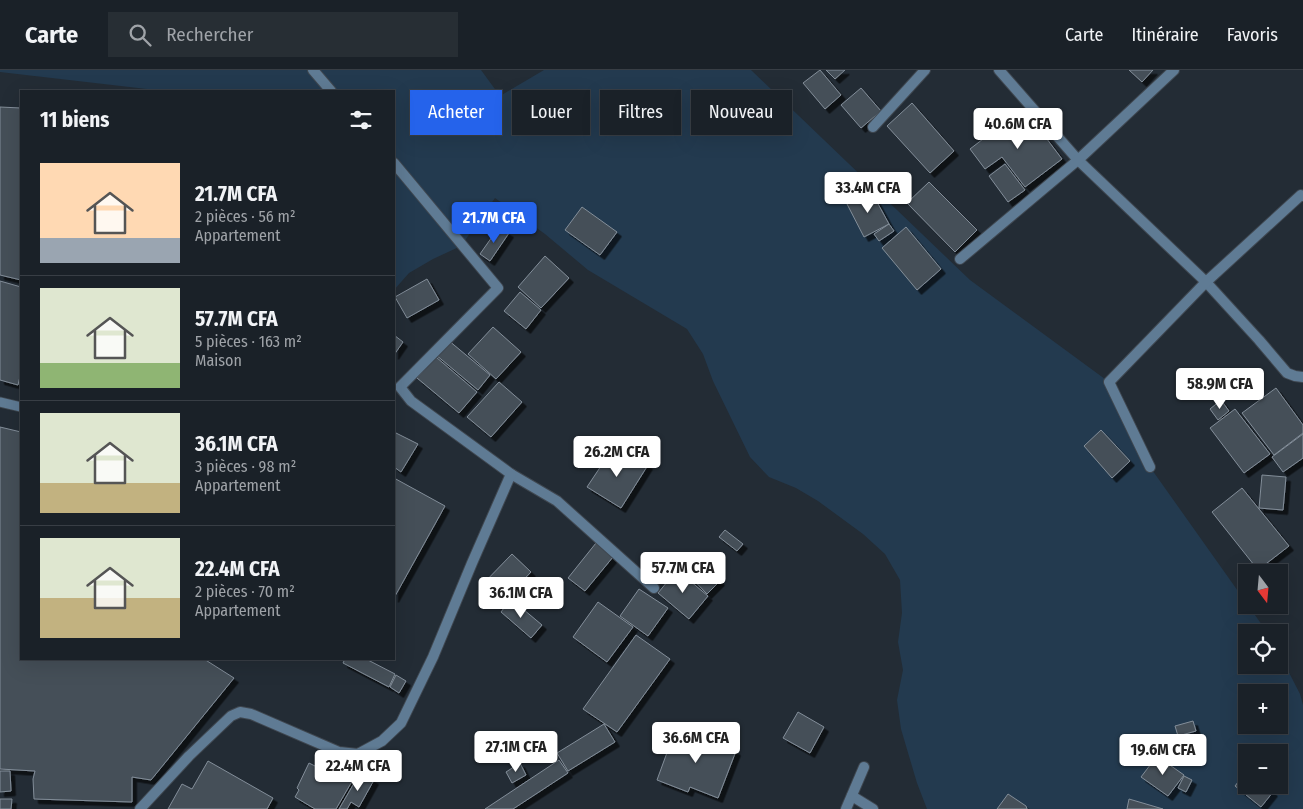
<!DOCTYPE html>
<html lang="fr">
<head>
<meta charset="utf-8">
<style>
  body { margin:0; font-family:"Fira Sans Condensed",sans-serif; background:#272e34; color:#f1f3f6; height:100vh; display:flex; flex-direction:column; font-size:19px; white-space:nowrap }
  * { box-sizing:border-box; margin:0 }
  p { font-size:16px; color:#9fa3a8 }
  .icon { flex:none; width:28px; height:28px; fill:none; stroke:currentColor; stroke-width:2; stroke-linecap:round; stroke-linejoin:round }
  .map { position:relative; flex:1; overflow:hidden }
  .panel { position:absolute; left:20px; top:20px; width:375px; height:570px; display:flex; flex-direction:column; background:#1a2128; border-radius:0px; box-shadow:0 5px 20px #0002,0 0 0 1px #383e45 }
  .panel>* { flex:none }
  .hud { position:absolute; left:410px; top:20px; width:475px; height:45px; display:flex; gap:10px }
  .needle { width:32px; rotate:164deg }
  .controls { position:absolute; left:1238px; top:494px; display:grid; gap:10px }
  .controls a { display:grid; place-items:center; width:50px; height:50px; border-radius:0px; background:#1a2128; box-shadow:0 5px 20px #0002,0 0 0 1px #383e45; font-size:25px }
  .price { position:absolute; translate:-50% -42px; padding:0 11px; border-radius:5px; background:#fff; color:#222; font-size:16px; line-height:32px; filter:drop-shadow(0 1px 2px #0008) }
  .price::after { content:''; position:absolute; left:50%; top:30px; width:15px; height:11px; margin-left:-8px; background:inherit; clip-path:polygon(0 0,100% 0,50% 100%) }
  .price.current { background:#2563eb; color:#fff }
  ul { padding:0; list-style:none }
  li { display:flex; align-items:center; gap:15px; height:125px; padding:0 20px }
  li+li { border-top:1px solid #383e45 }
  li span { display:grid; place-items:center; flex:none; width:140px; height:100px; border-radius:0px; color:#555 }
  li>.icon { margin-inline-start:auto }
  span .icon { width:60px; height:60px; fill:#fffc; stroke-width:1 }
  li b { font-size:21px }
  h2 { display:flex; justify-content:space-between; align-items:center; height:60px; padding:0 20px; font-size:21px }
  .pill { padding:0 18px; border-radius:0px; background:#1a2128; box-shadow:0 5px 20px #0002,0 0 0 1px #383e45; font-size:18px; line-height:45px }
  .pill.current { background:#2563eb; color:#fff }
  header { display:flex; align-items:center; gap:30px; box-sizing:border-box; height:70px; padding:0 25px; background:#1a2128; border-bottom:1px solid #383e45 }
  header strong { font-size:24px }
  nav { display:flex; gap:28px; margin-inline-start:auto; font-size:18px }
  .search { width:350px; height:45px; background:#272e34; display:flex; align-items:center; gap:12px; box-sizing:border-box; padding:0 18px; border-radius:0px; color:#9fa3a8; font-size:19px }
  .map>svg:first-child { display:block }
  .green { fill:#233a4f; fill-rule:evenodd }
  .building { fill:#454f59; stroke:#838e99; filter:url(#shadow) }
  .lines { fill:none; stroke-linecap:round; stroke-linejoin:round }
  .service-casing { stroke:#3f4750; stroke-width:11 }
  .minor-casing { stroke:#3f4750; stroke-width:12 }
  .service { stroke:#5f7b94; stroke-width:9 }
  .minor { stroke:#5f7b94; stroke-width:10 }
</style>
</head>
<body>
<header>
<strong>Carte</strong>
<div class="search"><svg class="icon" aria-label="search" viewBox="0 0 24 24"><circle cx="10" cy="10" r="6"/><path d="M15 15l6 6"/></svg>Rechercher</div>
<nav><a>Carte</a><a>Itinéraire</a><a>Favoris</a></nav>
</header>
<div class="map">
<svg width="1303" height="739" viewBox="0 0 1303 739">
  <defs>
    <filter id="shadow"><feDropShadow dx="4.5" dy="4.5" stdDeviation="0" flood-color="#0009"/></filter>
  </defs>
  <rect width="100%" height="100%" fill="#232c35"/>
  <path class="green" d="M0,0H481L500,26L544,0H751L970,210L1109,312L1150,397L1267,562H1246V595H1279V583L1300,624L1303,635V739H927L917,713L901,659L897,630L903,600L898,572L902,543L900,510L885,484L863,464L818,431L796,418L769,407L750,387L713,311L703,284L687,259L588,200L545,164L495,128L461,176L433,189L409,203L394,220V21H164L0,2ZM1246,622H1279V655H1246ZM1246,682H1279V715H1246Z"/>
  <g class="building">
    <path d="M820,0L841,25L825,39L803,13Z"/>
    <path d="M826,0H845L835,9Z"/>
    <path d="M1129,0H1153L1142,12Z"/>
    <path d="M861,18L881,41L861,58L841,35Z"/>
    <path d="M912,33L954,81L930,103L887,56Z"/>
    <path d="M0,37L21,38V210L0,205Z"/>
    <path d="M1028,44L1062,89L1025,117L1002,87L985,99L970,79L1009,49L1013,55Z"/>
    <path d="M1005,94L1025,120L1008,132L989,106Z"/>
    <path d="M929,112L977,160L955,182L907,133Z"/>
    <path d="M871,121L889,154L864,167L847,134Z"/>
    <path d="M582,137L617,162L600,185L565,160Z"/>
    <path d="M889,154L894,161L879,171L874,164Z"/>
    <path d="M499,157L509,163L490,191L480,184Z"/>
    <path d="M906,157L941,199L917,220L882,178Z"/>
    <path d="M545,186L569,208L541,238L518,217Z"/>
    <path d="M427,209L439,230L407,248L395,227Z"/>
    <path d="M0,211L21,217V302L18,315L0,310Z"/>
    <path d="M520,222L541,240L526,259L504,241Z"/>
    <path d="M493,257L521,282L496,309L468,284Z"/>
    <path d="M394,265L403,272L394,285Z"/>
    <path d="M448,270L490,305L478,320L436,285Z"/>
    <path d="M436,287L477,322L459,343L417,308Z"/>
    <path d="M499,312L522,332L491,367L467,347Z"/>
    <path d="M1276,318L1303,355V363L1274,385L1242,343Z"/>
    <path d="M1221,330L1229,341L1218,350L1210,339Z"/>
    <path d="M1235,339L1270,384L1244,403L1210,358Z"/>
    <path d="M0,357L21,362V589H204L234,608L151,710L132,707V732L34,729L33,709L35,701L0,699Z"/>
    <path d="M1101,360L1130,391L1112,408L1084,376Z"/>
    <path d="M394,362L418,374L401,402L394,397Z"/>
    <path d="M1303,364V388L1283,402L1272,387Z"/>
    <path d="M611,381L630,393L633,387L648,395L621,438L587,417Z"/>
    <path d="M1262,405L1286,407L1283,440L1259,438Z"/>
    <path d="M394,408L445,436L394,528Z"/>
    <path d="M1242,418L1289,476L1258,500L1212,442Z"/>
    <path d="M725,460L743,474L737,481L719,467Z"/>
    <path d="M596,473L613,487L585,521L568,508Z"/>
    <path d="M512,484L531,502L498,536L479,518Z"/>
    <path d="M696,486L720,511L707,524L683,499Z"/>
    <path d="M677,500L708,526L689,549L658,523Z"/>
    <path d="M639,519L668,538L648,566L620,546Z"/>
    <path d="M511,529L542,555L531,568L501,542Z"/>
    <path d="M598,532L633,557L607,592L573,567Z"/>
    <path d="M636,565L670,589L617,662L583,639Z"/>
    <path d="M345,589H366L395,604L389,617L343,593Z"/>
    <path d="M396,605L406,611L399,623L390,617Z"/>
    <path d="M798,642L824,657L810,683L783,668Z"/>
    <path d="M1193,651L1196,661L1178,666L1175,656Z"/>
    <path d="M604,654L615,672L568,701L557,683Z"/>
    <path d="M676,658L736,681L718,728L690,717L688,722L657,710Z"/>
    <path d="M324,681L358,701L336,739H315L295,727L299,720L297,718L309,693L315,696Z"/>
    <path d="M1157,686L1184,705L1168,726L1141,707Z"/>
    <path d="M559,690L568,703L513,739H485Z"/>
    <path d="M208,691L273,728L267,739H168L182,714L192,719Z"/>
    <path d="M520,693L526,705L512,713L506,702Z"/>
    <path d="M0,701H10L11,721L0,722Z"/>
    <path d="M1246,702V715H1265L1273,722L1261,737L1235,716Z"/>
    <path d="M360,703L374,710L359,737L351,732L347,739H339Z"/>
    <path d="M1184,706L1192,710L1186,722L1178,718Z"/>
    <path d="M1008,724L1026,736L1027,739H997Z"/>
    <path d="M0,729H12L11,739H0Z"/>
    <path d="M1129,729L1163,739H1127Z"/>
  </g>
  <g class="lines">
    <defs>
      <path id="service" d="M0,332L21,337"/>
      <g id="minor">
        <path d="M313,0L331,21"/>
        <path d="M999,0L1078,90L1206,212L1259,270L1287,303L1295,306L1303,307"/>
        <path d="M873,57L925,0"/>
        <path d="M394,93L498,218L400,317L411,331L511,404L557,431L654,518"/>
        <path d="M960,189L1078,90L1174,0"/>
        <path d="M1150,397L1109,312L1206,212L1301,125L1303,126"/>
        <path d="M852,726L873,739"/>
        <path d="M140,739L189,686L231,646L240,642L251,644L339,682L358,684L382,671L401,653L433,587L472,493L511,404"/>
        <path d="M846,739L864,697"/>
      </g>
    </defs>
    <use href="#service" class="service-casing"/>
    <use href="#minor" class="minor-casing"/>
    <use href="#service" class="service"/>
    <use href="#minor" class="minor"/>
  </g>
</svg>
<div class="controls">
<a><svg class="needle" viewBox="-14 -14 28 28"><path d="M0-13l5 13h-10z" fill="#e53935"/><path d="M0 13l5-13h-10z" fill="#9fa3a8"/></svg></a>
<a><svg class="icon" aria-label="locate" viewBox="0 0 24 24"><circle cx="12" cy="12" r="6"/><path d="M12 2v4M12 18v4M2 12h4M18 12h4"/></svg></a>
<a>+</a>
<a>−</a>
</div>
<b class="price" style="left:1018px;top:80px">40.6M CFA</b>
<b class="price" style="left:868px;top:144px">33.4M CFA</b>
<b class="price current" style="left:494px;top:174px">21.7M CFA</b>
<b class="price" style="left:1220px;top:340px">58.9M CFA</b>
<b class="price" style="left:617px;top:408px">26.2M CFA</b>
<b class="price" style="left:683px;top:524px">57.7M CFA</b>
<b class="price" style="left:521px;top:549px">36.1M CFA</b>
<b class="price" style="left:696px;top:694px">36.6M CFA</b>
<b class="price" style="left:516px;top:703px">27.1M CFA</b>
<b class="price" style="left:1163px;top:706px">19.6M CFA</b>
<b class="price" style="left:358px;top:722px">22.4M CFA</b>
<div class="hud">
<a class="pill current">Acheter</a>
<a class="pill">Louer</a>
<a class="pill">Filtres</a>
<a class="pill">Nouveau</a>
</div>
<section class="panel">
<h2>11 biens<svg class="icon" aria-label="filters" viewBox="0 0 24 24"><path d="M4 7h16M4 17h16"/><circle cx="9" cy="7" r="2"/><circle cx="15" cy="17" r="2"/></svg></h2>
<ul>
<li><span style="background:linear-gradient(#ffd9b3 75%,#9aa5b1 0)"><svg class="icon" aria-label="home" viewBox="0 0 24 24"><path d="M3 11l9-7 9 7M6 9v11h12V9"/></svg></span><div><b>21.7M CFA</b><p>2 pièces · 56 m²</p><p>Appartement</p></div></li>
<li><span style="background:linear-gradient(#dfe7d0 75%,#8fb573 0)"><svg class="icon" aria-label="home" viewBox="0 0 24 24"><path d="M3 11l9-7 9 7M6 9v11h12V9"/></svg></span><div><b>57.7M CFA</b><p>5 pièces · 163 m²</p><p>Maison</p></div></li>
<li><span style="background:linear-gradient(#dfe7d0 70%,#c2b280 0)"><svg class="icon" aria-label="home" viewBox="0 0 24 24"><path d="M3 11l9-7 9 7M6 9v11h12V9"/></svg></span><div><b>36.1M CFA</b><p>3 pièces · 98 m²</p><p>Appartement</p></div></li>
<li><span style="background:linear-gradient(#dfe7d0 60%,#c2b280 0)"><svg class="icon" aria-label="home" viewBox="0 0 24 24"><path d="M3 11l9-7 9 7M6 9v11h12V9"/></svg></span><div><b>22.4M CFA</b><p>2 pièces · 70 m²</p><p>Appartement</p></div></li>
</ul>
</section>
</div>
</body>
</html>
